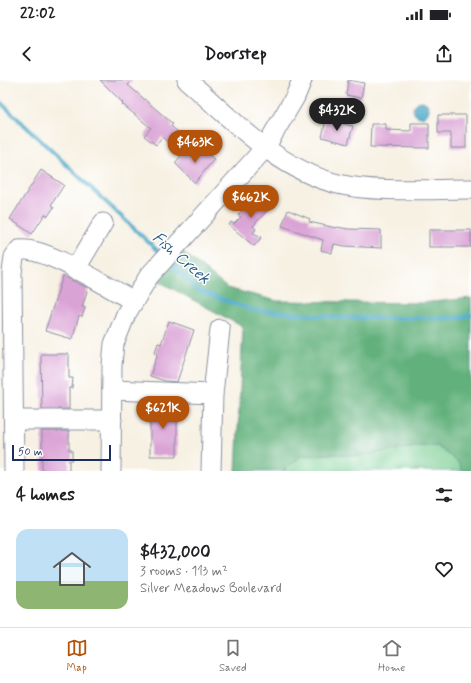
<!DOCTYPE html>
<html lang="en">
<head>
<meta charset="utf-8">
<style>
  body { margin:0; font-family:Mynerve,sans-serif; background:#f2f2f2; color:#202124; height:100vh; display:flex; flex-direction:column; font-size:15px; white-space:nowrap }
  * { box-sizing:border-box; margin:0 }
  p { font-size:13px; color:#757577 }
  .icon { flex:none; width:22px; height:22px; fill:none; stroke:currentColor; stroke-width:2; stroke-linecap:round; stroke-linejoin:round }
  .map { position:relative; height:391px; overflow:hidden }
  .panel { display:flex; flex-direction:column; background:#fff; flex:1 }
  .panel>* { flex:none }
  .scale { position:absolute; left:12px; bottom:10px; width:99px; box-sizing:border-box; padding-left:4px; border:2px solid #1b2f5e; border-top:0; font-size:11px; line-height:14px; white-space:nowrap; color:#1b2f5e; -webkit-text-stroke:3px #fff; paint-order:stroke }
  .price { position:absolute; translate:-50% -34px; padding:0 9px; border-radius:14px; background:#b45309; color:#fff; font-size:13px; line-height:26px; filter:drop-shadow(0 1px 2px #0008) }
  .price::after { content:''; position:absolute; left:50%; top:24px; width:12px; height:9px; margin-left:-6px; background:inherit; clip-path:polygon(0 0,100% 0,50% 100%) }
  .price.on { background:#222; color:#fff }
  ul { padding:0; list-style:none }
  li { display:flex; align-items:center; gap:12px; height:100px; padding:0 16px }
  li+li { border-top:1px solid #e0e0e0 }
  li span { display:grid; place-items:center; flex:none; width:112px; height:80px; border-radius:12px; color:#555 }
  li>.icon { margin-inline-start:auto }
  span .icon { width:48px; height:48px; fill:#fffc; stroke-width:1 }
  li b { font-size:17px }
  h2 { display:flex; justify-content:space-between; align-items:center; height:48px; padding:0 16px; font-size:17px }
  .status { display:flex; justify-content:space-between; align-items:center; height:28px; padding:0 20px; background:#fff; direction:ltr }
  .status svg { height:11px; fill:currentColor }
  header { display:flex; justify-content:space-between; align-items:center; height:52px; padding:0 16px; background:#fff; font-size:18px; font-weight:700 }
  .menu { display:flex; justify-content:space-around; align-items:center; height:56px; border-top:1px solid #e0e0e0; background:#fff; font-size:11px; color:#757577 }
  .menu a { display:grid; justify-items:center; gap:2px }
  .menu .on { color:#b45309 }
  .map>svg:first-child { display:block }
  .green { fill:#79ce91; stroke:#4a7e78 }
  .forest { fill:#62b17b; stroke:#3e706c }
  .water { fill:#49a9c8; stroke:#326c93 }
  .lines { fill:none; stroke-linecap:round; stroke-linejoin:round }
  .stream { stroke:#49a9c8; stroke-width:4 }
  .building { fill:#daa3d5 }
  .minor-casing { stroke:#8990a0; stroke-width:21 }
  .minor { stroke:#fff; stroke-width:19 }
  .labels { text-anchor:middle; stroke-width:3; stroke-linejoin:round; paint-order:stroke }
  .water-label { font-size:16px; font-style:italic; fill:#2d6088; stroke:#fff }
</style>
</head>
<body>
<div class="status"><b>22:02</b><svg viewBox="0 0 49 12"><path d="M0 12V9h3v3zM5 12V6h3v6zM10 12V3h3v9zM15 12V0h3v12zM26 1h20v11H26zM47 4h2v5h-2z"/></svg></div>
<header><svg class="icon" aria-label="back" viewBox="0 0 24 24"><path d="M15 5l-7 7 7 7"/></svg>Doorstep<svg class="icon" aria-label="share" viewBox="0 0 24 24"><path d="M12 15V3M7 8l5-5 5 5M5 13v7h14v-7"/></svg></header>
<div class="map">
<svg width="471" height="391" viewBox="0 0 471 391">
  <rect width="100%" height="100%" fill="#fff"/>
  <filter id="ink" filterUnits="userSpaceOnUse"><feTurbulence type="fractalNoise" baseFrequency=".025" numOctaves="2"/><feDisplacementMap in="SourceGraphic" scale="8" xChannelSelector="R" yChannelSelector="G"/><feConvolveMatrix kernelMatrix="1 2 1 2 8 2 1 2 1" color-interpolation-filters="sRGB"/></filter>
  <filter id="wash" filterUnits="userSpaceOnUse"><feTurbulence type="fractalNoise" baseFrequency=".012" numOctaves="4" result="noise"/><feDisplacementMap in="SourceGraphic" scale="16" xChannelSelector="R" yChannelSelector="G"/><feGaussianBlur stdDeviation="0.9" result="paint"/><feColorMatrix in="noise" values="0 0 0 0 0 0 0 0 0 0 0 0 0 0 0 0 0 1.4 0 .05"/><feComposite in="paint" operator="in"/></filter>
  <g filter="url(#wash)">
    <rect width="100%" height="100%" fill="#f7f1e3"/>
    <path class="green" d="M422,366H437L458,382L462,391H283L301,376L332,374L358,376Z"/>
    <path class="forest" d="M176,166L227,208L277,221L421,223L471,218V391H462L458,382L437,366H422L358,376L332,374L301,376L283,391H236L243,247L149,196Z"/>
    <circle class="water" cx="421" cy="29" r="8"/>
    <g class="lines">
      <g class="stream">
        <path d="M0,22L162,175"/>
        <path d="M169,182L199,211L252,230L346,238H457L471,235"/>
      </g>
    </g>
    <g id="blocks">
      <g class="building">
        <path d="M100,0H133L128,5L173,44L171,46L179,53L170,64L162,57L156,65L144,56L151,48L122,24L123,23Z"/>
        <path d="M348,0L364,3L361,18L346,15Z"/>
        <path d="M438,35H466V68H451V53H438Z"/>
        <path d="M326,40L353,46L348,64L322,57Z"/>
        <path d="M411,43H429V68L370,67L371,44H386V50L411,51Z"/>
        <path d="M199,67L214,79L195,103L175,83L185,71L191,77Z"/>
        <path d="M41,90L64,105L51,125L54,127L48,136L45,134L32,154L10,139Z"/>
        <path d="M258,114L271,126L253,146L256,149L253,153L262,157L254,166L229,145L231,142L234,144L241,137L238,135Z"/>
        <path d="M288,130L310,139L309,142L336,148L337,147L348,149L381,150V168L345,166L334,164L332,173L321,170L323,160L282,146Z"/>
        <rect x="429" y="150" width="42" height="17"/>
        <path d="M63,196L88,208L82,227H85L82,237L79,236L72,259L45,251Z"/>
        <path d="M169,241L194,250L177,302L165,301L150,296L158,273L155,272L158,263L161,264Z"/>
        <path d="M41,274H69V298H73L72,308H69V329H42Z"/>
        <path d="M150,323L177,324V376H150Z"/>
        <path d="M42,351H69V370H72V380H69V391H42Z"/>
      </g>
    </g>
  </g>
  <g filter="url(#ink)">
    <use href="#blocks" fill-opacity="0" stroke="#8990a0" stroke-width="1"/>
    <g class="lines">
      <defs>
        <g id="minor">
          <path d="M187,0C233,40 277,89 338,104C375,113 431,109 471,109"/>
          <path d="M75,190L103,143"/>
          <path d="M112,310L213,314"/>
          <path d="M14,340H112"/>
          <path d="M14,391L12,193L14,177L19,170C46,166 108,208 134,221"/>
          <path d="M111,391L112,285L114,264L126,234L149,196L265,68L295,17L302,0"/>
          <path d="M211,391L213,314L220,249"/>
        </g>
      </defs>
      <use href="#minor" class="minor-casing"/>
      <use href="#minor" class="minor"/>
    </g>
  </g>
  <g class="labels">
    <g class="water-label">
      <text transform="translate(182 177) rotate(41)" y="6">Fish Creek</text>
    </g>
  </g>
</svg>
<div class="scale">50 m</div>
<b class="price on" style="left:337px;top:52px">$432K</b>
<b class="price" style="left:195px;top:84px">$463K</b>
<b class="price" style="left:251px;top:139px">$662K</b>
<b class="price" style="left:163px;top:350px">$621K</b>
</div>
<section class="panel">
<h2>4 homes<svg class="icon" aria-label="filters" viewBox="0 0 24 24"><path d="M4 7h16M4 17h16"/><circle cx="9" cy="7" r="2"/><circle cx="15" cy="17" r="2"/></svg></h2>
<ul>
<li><span style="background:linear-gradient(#bfe0f5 65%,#8fb573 0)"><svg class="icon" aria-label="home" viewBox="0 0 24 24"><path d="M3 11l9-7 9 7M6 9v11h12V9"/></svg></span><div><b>$432,000</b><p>3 rooms · 113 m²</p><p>Silver Meadows Boulevard</p></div><svg class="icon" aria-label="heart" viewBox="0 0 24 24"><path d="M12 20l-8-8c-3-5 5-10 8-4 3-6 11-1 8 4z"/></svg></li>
</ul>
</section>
<nav class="menu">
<a class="on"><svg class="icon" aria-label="map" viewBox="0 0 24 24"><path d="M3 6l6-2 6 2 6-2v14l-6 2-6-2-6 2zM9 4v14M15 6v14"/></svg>Map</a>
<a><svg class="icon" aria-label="saved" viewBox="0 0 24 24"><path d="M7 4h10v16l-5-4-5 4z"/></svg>Saved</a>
<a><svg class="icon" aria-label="home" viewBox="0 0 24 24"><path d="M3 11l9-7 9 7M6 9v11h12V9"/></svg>Home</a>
</nav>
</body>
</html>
